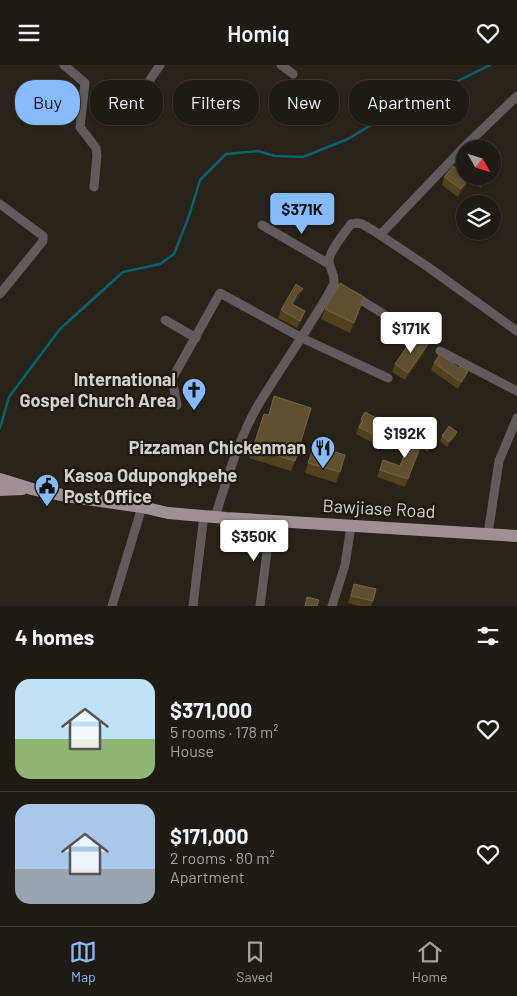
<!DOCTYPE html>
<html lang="en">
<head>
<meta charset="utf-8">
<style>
  body { margin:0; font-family:Barlow,sans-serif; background:#2c2721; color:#f1f3f6; height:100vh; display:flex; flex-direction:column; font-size:19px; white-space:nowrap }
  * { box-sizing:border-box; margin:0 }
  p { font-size:16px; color:#a1a1a0 }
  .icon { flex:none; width:28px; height:28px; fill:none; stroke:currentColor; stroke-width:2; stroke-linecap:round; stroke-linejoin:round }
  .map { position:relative; height:541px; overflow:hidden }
  .sheet { display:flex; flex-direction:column; background:#1f1a13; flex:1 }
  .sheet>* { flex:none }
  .top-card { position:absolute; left:15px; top:15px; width:488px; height:45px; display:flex; gap:10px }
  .needle { width:32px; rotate:129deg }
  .tools { position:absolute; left:456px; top:75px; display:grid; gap:10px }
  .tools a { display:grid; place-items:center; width:45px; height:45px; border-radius:50%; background:#1f1a13; box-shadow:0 1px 4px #0004,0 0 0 1px #3c3833; font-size:25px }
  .price { position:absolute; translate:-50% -42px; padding:0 11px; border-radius:5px; background:#fff; color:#222; font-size:16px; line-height:32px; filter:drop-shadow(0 1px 2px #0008) }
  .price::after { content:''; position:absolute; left:50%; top:30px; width:15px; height:11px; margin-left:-8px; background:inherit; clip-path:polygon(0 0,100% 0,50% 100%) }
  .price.selected { background:#86bbfb; color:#111 }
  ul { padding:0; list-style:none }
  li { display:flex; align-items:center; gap:15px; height:125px; padding:0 15px }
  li+li { border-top:1px solid #3c3833 }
  li span { display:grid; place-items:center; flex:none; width:140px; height:100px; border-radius:15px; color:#555 }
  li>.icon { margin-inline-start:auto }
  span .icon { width:60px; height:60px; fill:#fffc; stroke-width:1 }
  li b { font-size:21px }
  h2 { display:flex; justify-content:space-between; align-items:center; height:60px; padding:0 15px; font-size:21px }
  .chip { padding:0 18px; border-radius:20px; background:#1f1a13; box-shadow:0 1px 4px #0004,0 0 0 1px #3c3833; font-size:18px; line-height:45px }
  .chip.selected { background:#86bbfb; color:#111 }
  header { display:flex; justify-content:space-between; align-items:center; height:65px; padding:0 15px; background:#1f1a13; font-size:22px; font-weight:600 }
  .tab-bar { display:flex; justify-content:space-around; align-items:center; height:70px; border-top:1px solid #3c3833; background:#1f1a13; font-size:14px; color:#a1a1a0 }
  .tab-bar a { display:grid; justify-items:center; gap:2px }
  .tab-bar .selected { color:#86bbfb }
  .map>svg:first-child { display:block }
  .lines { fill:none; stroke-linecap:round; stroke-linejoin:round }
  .stream { stroke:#09636f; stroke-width:2.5 }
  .street { stroke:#625b5c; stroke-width:9 }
  .primary { stroke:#9f9193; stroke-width:12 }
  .wall { fill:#52411e }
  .shaded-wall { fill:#3c2e14 }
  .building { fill:#605030; stroke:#726448 }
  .labels { text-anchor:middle; stroke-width:4.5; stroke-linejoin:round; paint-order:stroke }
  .poi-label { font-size:18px; font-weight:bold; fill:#d5d1ca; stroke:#1f1a10; text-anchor:end }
  .street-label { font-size:18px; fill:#d5d1ca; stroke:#1f1a10 }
</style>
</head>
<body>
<header><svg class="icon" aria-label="menu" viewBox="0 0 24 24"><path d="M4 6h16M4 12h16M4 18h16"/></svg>Homiq<svg class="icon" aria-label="heart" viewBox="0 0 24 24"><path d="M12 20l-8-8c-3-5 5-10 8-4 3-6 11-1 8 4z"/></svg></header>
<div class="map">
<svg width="517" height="541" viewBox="0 0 517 541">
  <rect width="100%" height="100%" fill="#292319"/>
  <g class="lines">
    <path class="stream" d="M0,363L9,332L60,264L123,207L160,199L174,189L189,151L200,115L226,89L258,86L275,91L303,92L348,74L406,39L454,18L490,0"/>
    <g class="street">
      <path d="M64,0L85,18L80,62L96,83L97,91L94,122"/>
      <path d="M281,0L293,9"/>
      <path d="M129,46L160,0"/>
      <path d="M0,139L43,171V176L0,229"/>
      <path d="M262,160L329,199"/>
      <path d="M380,170L463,83L517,31"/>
      <path d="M354,231L407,263"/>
      <path d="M165,255L196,273"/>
      <path d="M440,286L517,326"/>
      <path d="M177,340L172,314L220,228L302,273L388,313"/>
      <path d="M215,452C227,414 238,376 257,342C282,300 311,261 334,219C335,207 330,206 329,197C328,188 345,167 351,159L357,158L362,159L374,166L428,202L517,266"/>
      <path d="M488,469L499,396L517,353"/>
      <path d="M112,541L142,442"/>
      <path d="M193,541L204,450"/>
      <path d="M260,541L271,456"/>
      <path d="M332,541L345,500L351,461"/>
    </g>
    <g class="primary">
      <path d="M0,414L32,424L72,432L142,442L168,448L226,453L517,471"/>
      <path d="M0,425L22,424"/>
    </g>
  </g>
  <g class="wall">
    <path d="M472,111H489L481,123L471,116Z"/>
    <path d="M444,112L469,113L466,121L458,132L442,120Z"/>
    <path d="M300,231L294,237L293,239L305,246L302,254L297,263L278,253L281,245Z"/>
    <path d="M364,232L350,268L321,254L325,244Z"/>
    <path d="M425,287L405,315L392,307L395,299Z"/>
    <path d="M434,298L459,303L468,306L465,314L458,324L431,305Z"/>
    <path d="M274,331L295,396L291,406L249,393L264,349L268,350Z"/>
    <path d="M361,354L391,361L389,369L383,380L381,379L379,381L356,369Z"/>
    <path d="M457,367L455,372L447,382L440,376L442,371Z"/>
    <path d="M436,368L428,387L421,383L423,378Z"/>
    <path d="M424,372L405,422L377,412L383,395L400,401Z"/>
    <path d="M314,381L340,407L336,418L305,408Z"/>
    <path d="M354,519L373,536L371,541H359L348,538Z"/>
  </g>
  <g class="shaded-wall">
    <path d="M500,88L497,95L492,101V98Z"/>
    <path d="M487,111H489L481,123L484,116Z"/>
    <path d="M469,113L466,121L458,132L461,124Z"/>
    <path d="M303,224L300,231L294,237L289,246L292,239L297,229Z"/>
    <path d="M305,246L302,254L297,263L300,256Z"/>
    <path d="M428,279L425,287L405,315L408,308Z"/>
    <path d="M468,306L465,314L458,324L461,317Z"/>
    <path d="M391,361L389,369L383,380L386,372Z"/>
    <path d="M457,367L455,372L447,382L449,377Z"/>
  </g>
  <g class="building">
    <path d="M482,75L500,88L492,98V84H476Z"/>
    <path d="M453,101L465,110V111H467L469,113L461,124L444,112Z"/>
    <path d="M476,111H487L484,116Z"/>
    <path d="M340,218L364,232L354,258L325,244Z"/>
    <path d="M296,219L303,224L297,229L292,239L305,246L300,256L281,245Z"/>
    <path d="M415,270L428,279L408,308L395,299Z"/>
    <path d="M440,289L459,303L460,301L468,306L461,317L434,298Z"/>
    <path d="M274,331L311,343L295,396L253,383L264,349L269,350Z"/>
    <path d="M365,347L391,361L386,372L384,371L382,374L359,362L363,356L361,354Z"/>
    <path d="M449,361L457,367L449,377L442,371Z"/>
    <path d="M429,365L436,368L429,381L423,378Z"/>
    <path d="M413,368L424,372L408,414L380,405L383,395L400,401Z"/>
    <path d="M314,381L345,390L340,407L308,398Z"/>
    <path d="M354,519L376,524L373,536L351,531Z"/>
    <path d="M307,532L319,535L317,541H305Z"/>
  </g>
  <defs>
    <symbol id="church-pin" viewBox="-11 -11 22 30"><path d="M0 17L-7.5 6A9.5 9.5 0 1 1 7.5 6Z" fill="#86bbfb" stroke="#1f1a10"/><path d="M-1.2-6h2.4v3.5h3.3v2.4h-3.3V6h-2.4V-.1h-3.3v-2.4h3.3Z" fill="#111"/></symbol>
    <symbol id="restaurant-pin" viewBox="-11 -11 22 30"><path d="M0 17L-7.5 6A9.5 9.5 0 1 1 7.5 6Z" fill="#86bbfb" stroke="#1f1a10"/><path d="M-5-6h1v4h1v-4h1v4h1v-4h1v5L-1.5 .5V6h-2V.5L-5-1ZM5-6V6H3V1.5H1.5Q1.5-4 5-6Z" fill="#111"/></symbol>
    <symbol id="civic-pin" viewBox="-11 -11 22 30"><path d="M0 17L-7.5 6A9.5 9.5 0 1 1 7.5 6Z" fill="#86bbfb" stroke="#1f1a10"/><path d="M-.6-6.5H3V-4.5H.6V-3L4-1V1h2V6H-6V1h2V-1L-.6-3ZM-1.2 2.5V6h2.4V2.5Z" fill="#111"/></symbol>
  </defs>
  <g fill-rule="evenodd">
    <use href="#church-pin" x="180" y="311" width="28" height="38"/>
    <use href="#restaurant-pin" x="309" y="369" width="28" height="38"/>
    <use href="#civic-pin" x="33" y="407" width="28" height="38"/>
  </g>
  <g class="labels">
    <g class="poi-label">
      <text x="176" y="321">International<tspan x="176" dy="21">Gospel Church Area</tspan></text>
      <text x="306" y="389">Pizzaman Chickenman</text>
      <text x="64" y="417" text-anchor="start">Kasoa Odupongkpehe<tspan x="64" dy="21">Post Office</tspan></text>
    </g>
    <g class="street-label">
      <text transform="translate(379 444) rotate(3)" y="6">Bawjiase Road</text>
    </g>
  </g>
</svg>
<div class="tools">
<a><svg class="needle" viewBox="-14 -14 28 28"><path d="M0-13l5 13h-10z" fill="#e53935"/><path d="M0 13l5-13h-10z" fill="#a1a1a0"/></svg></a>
<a><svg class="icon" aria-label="layers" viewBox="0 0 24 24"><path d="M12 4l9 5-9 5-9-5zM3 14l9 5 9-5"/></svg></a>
</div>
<b class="price selected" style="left:302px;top:170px">$371K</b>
<b class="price" style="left:411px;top:289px">$171K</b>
<b class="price" style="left:405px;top:394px">$192K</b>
<b class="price" style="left:254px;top:497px">$350K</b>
<div class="top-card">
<a class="chip selected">Buy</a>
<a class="chip">Rent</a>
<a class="chip">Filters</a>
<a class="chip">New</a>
<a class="chip">Apartment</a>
</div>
</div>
<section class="sheet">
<h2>4 homes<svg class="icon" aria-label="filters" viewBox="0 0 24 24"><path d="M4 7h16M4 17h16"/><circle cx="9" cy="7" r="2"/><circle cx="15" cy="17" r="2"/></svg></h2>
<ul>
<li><span style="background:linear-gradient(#bfe0f5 60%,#8fb573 0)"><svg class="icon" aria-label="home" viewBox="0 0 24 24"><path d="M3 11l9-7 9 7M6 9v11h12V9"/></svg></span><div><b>$371,000</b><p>5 rooms · 178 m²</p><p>House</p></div><svg class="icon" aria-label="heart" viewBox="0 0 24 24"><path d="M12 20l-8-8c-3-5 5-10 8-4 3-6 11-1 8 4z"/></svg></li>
<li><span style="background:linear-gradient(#a9c7e8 65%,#9aa5b1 0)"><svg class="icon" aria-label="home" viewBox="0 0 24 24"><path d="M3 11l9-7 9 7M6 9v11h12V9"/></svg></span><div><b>$171,000</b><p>2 rooms · 80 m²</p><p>Apartment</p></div><svg class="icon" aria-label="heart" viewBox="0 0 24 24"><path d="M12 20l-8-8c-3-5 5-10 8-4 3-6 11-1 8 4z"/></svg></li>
</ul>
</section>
<nav class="tab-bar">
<a class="selected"><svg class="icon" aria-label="map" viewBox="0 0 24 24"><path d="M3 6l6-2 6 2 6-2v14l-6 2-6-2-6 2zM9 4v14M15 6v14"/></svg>Map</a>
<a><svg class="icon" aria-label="saved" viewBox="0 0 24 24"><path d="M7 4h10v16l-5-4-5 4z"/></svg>Saved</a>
<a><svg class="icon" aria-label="home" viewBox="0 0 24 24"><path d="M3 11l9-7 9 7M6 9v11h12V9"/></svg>Home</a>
</nav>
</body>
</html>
